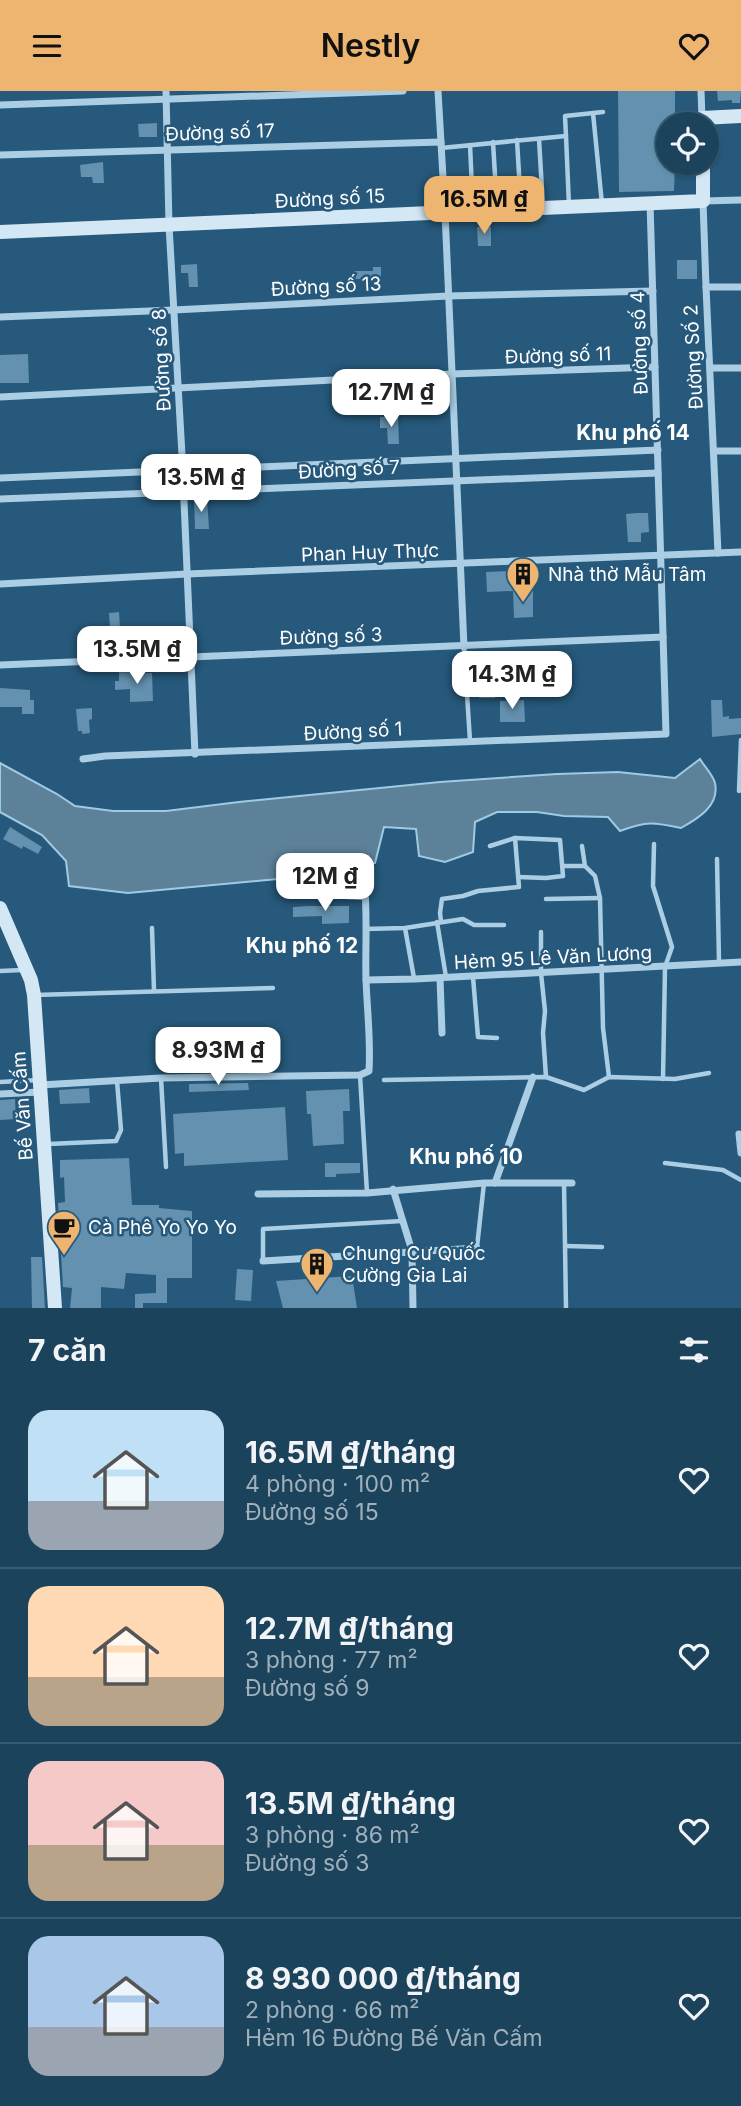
<!DOCTYPE html>
<html lang="vi">
<head>
<meta charset="utf-8">
<style>
  body { margin:0; font-family:Inter,sans-serif; background:#294e65; color:#f1f3f6; height:100vh; display:flex; flex-direction:column; font-size:26px; white-space:nowrap }
  * { box-sizing:border-box; margin:0 }
  p { font-size:23px; color:#a0b0bb }
  .icon { flex:none; width:38px; height:38px; fill:none; stroke:currentColor; stroke-width:2; stroke-linecap:round; stroke-linejoin:round }
  .map { position:relative; height:1217px; overflow:hidden }
  .details { display:flex; flex-direction:column; background:#1c435c; flex:1 }
  .details>* { flex:none }
  .fabs { position:absolute; left:656px; top:21px; display:grid; gap:14px }
  .fabs a { display:grid; place-items:center; width:63px; height:63px; border-radius:50%; background:#1c435c; box-shadow:0 2px 5px #0004,0 0 0 2px #3a5c72; font-size:35px }
  .price { position:absolute; translate:-50% -60px; padding:0 16px; border-radius:14px; background:#fff; color:#222; font-size:23px; line-height:46px; filter:drop-shadow(0 2px 4px #0008) }
  .price::after { content:''; position:absolute; left:50%; top:42px; width:21px; height:16px; margin-left:-10px; background:inherit; clip-path:polygon(0 0,100% 0,50% 100%) }
  .price.current { background:#edb570; color:#111 }
  ul { padding:0; list-style:none }
  li { display:flex; align-items:center; gap:21px; height:175px; padding:0 28px }
  li+li { border-top:2px solid #3a5c72 }
  li span { display:grid; place-items:center; flex:none; width:196px; height:140px; border-radius:21px; color:#555 }
  li>.icon { margin-inline-start:auto }
  span .icon { width:84px; height:84px; fill:#fffc; stroke-width:1 }
  li b { font-size:30px }
  h2 { display:flex; justify-content:space-between; align-items:center; height:84px; padding:0 28px; font-size:30px }
  header { display:flex; justify-content:space-between; align-items:center; height:91px; padding:0 28px; background:#edb570; color:#111; font-size:32px; font-weight:600 }
  .map>svg:first-child { display:block }
  .water { fill:#5d8199; stroke:#9fcae5; stroke-width:2 }
  .building { fill:#6391af }
  .lines { fill:none; stroke-linecap:round; stroke-linejoin:round }
  .lane { stroke:#abcee4; stroke-width:4.5 }
  .street { stroke:#abcee4; stroke-width:7 }
  .secondary { stroke:#d4e7f4; stroke-width:14 }
  .labels { text-anchor:middle; stroke-width:5; stroke-linejoin:round; paint-order:stroke }
  .street-label { font-size:19px; fill:#fff; stroke:#26597b }
  .poi-label { font-size:19px; fill:#fff; stroke:#26597b; text-anchor:start }
  .neighbourhood-label { font-size:21px; font-weight:bold; fill:#fff; stroke:#26597b }
</style>
</head>
<body>
<header><svg class="icon" aria-label="menu" viewBox="0 0 24 24"><path d="M4 6h16M4 12h16M4 18h16"/></svg>Nestly<svg class="icon" aria-label="heart" viewBox="0 0 24 24"><path d="M12 20l-8-8c-3-5 5-10 8-4 3-6 11-1 8 4z"/></svg></header>
<div class="map">
<svg width="741" height="1217" viewBox="0 0 741 1217">
  <rect width="100%" height="100%" fill="#26597b"/>
  <path class="water" d="M700,668C704,675 713,684 715,692C720,715 697,728 681,737C653,731 647,730 620,740L608,726L564,725L537,721H497L475,731L473,761L445,771L419,765L416,738L384,736L375,772H344L341,791L278,788L128,802L69,795L66,770L42,744L0,721V672L57,703L75,715L113,720H166L239,711L440,691L557,683L618,681L675,687Z"/>
  <g class="building">
    <path d="M618,0H675V33H668V72H675L674,100L619,101Z"/>
    <path d="M717,0H741L740,12H732V9L718,10Z"/>
    <path d="M157,32V46H139L138,33Z"/>
    <path d="M103,71L104,92H93L92,86H81L80,74Z"/>
    <path d="M477,136H491V155H478Z"/>
    <rect x="677" y="169" width="20" height="19"/>
    <path d="M197,173L198,196H189L188,182H181V174Z"/>
    <path d="M373,176H381V188H354V180H373Z"/>
    <path d="M28,263L29,292H0V264Z"/>
    <path d="M398,325L399,353H388L387,337H380V326Z"/>
    <path d="M194,407H207L209,438H195Z"/>
    <path d="M637,422H648L649,441L641,442V451H628L626,423Z"/>
    <path d="M533,476V526L514,527L513,500L487,501L486,481L513,480V477Z"/>
    <path d="M119,521L121,552L111,553L109,522Z"/>
    <path d="M478,575H494L495,607H479Z"/>
    <path d="M119,581L152,582L153,610L130,611V598L115,599V590H119Z"/>
    <path d="M0,597L30,599V609H34V623H22V616H0Z"/>
    <path d="M524,609L525,631H500V610Z"/>
    <path d="M711,609H722L723,626L729,625V628L741,627V643L712,646Z"/>
    <path d="M92,617V628L89,629L90,642L82,643V640H78L76,618Z"/>
    <path d="M10,736L42,756L38,763L23,755L22,758L3,748Z"/>
    <path d="M309,815H349V832L322,833V825L293,826V816Z"/>
    <path d="M248,992L249,999L189,1001V993Z"/>
    <path d="M89,997L90,1012L60,1013L59,999Z"/>
    <path d="M349,998L350,1020H343L344,1053L313,1055L311,1023H307L306,1000Z"/>
    <path d="M15,1008L16,1028L0,1029V1009Z"/>
    <path d="M285,1016L288,1069L184,1075V1062L175,1063L173,1023Z"/>
    <path d="M129,1067L132,1114H159V1117L192,1120V1187H167V1212H143V1217H135V1203L156,1202V1184L126,1182L124,1198L101,1196V1217H70L72,1197L63,1196L58,1112L65,1111L64,1086L60,1087V1069Z"/>
    <path d="M325,1072H360V1082L336,1083V1086H325Z"/>
    <path d="M31,1166H42L45,1217H32Z"/>
    <path d="M237,1178L253,1179L251,1210L235,1209Z"/>
    <path d="M352,1185L357,1217H283L276,1190Z"/>
  </g>
  <g class="lines">
    <g class="lane">
      <path d="M593,22L602,113"/>
      <path d="M566,45L569,115"/>
      <path d="M539,48L543,116"/>
      <path d="M517,49L521,117"/>
      <path d="M493,51L497,118"/>
      <path d="M470,54L473,119"/>
      <path d="M441,57L566,45L565,25L603,21"/>
      <path d="M464,556L470,650"/>
      <path d="M739,700L741,649"/>
      <path d="M654,753L653,795L672,856L665,876L663,988"/>
      <path d="M490,755L515,747L560,749L563,785L546,787L518,786"/>
      <path d="M582,755L585,775L595,785L600,807L603,937L609,986"/>
      <path d="M717,768L719,871"/>
      <path d="M563,775H585"/>
      <path d="M347,806L366,807"/>
      <path d="M546,808L600,807"/>
      <path d="M441,830L440,822L442,808L463,805L478,800L519,796L515,747"/>
      <path d="M437,831L446,886"/>
      <path d="M152,837L154,900"/>
      <path d="M405,837L414,887"/>
      <path d="M365,838L405,837L463,828L474,834H504"/>
      <path d="M541,841V882L545,920L543,942L546,986"/>
      <path d="M0,880L22,879"/>
      <path d="M473,886L478,946L497,947"/>
      <path d="M35,904L273,897"/>
      <path d="M360,984L367,1102"/>
      <path d="M161,987L166,1076"/>
      <path d="M384,989L546,986L584,999L609,986L675,988L709,982"/>
      <path d="M0,991L39,989"/>
      <path d="M48,1053L116,1050L121,1039L117,990"/>
      <path d="M665,1072L723,1079L741,1089"/>
      <path d="M564,1092L566,1217"/>
      <path d="M566,1155L602,1156"/>
      <path d="M477,1156L484,1092"/>
      <path d="M263,1170V1138L402,1130"/>
    </g>
    <g class="street">
      <path d="M166,0L169,134L182,364L195,663"/>
      <path d="M438,0L445,121L464,556"/>
      <path d="M701,0L702,27"/>
      <path d="M0,14L403,0"/>
      <path d="M0,64L441,51"/>
      <path d="M706,196H741"/>
      <path d="M0,226L174,219L448,205L653,200"/>
      <path d="M710,277H741"/>
      <path d="M0,306L452,283L655,276"/>
      <path d="M714,360H741"/>
      <path d="M0,387L658,359"/>
      <path d="M0,408L658,382"/>
      <path d="M718,462L706,196L703,110L741,109"/>
      <path d="M0,493L187,483L741,461"/>
      <path d="M0,574L663,546"/>
      <path d="M83,668L105,665L666,643L650,112"/>
      <path d="M440,887L442,942"/>
      <path d="M366,889L415,888L741,871"/>
      <path d="M40,994L161,987L360,984L369,980C371,949 367,919 366,888C365,856 368,823 364,790"/>
      <path d="M0,1003L40,1001"/>
      <path d="M739,1043L741,1062"/>
      <path d="M495,1092L533,986"/>
      <path d="M393,1098L412,1160L413,1217"/>
      <path d="M258,1103L367,1102L484,1092H572"/>
      <path d="M263,1170L477,1157"/>
    </g>
    <g class="secondary">
      <path d="M702,33V27L741,25"/>
      <path d="M0,141L703,110V72"/>
      <path d="M0,817L31,889L34,904L55,1217"/>
    </g>
  </g>
  <defs>
    <symbol id="building-pin" viewBox="-11 -11 22 30"><path d="M0 17L-7.5 6A9.5 9.5 0 1 1 7.5 6Z" fill="#edb570" stroke="#26597b"/><path d="M-4-6H4V6H1V3H-1V6H-4ZM-2.5-4.3h1.7v1.8h-1.7ZM.8-4.3h1.7v1.8H.8ZM-2.5-1h1.7V.8h-1.7ZM.8-1h1.7V.8H.8Z" fill="#111"/></symbol>
    <symbol id="cafe-pin" viewBox="-11 -11 22 30"><path d="M0 17L-7.5 6A9.5 9.5 0 1 1 7.5 6Z" fill="#edb570" stroke="#26597b"/><path d="M-5.5-4.5H6V0H3Q3 3.5 0 3.5H-2.5Q-5.5 3.5-5.5 0ZM3-3.2v2h1.7v-2ZM-6 4.5H4V6H-6Z" fill="#111"/></symbol>
  </defs>
  <g fill-rule="evenodd">
    <use href="#building-pin" x="504" y="464" width="38" height="52"/>
    <use href="#cafe-pin" x="45" y="1117" width="38" height="52"/>
    <use href="#building-pin" x="298" y="1154" width="38" height="52"/>
  </g>
  <g class="labels">
    <g class="street-label">
      <text transform="translate(220 41) rotate(-2)" y="7">Đường số 17</text>
      <text transform="translate(330 107) rotate(-3)" y="7">Đường số 15</text>
      <text transform="translate(326 195) rotate(-3)" y="7">Đường số 13</text>
      <text transform="translate(639 252) rotate(-92)" y="7">Đường số 4</text>
      <text transform="translate(558 264) rotate(-2)" y="7">Đường số 11</text>
      <text transform="translate(693 266) rotate(-93)" y="7">Đường Số 2</text>
      <text transform="translate(161 269) rotate(-93)" y="7">Đường số 8</text>
      <text transform="translate(349 378) rotate(-3)" y="7">Đường số 7</text>
      <text transform="translate(370 461) rotate(-2)" y="7">Phan Huy Thực</text>
      <text transform="translate(331 545) rotate(-2)" y="7">Đường số 3</text>
      <text transform="translate(353 640) rotate(-3)" y="7">Đường số 1</text>
      <text transform="translate(553 866) rotate(-3)" y="7">Hẻm 95 Lê Văn Lương</text>
      <text transform="translate(22 1015) rotate(-94)" y="7">Bế Văn Cấm</text>
    </g>
    <g class="poi-label">
      <text x="548" y="490">Nhà thờ Mẫu Tâm</text>
      <text x="88" y="1143">Cà Phê Yo Yo Yo</text>
      <text x="342" y="1169">Chung Cư Quốc<tspan x="342" dy="22">Cường Gia Lai</tspan></text>
    </g>
    <g class="neighbourhood-label">
      <text x="633" y="349">Khu phố 14</text>
      <text x="302" y="862">Khu phố 12</text>
      <text x="466" y="1073">Khu phố 10</text>
    </g>
  </g>
</svg>
<div class="fabs">
<a><svg class="icon" aria-label="locate" viewBox="0 0 24 24"><circle cx="12" cy="12" r="6"/><path d="M12 2v4M12 18v4M2 12h4M18 12h4"/></svg></a>
</div>
<b class="price current" style="left:484px;top:145px">16.5M ₫</b>
<b class="price" style="left:391px;top:338px">12.7M ₫</b>
<b class="price" style="left:201px;top:423px">13.5M ₫</b>
<b class="price" style="left:137px;top:595px">13.5M ₫</b>
<b class="price" style="left:512px;top:620px">14.3M ₫</b>
<b class="price" style="left:325px;top:822px">12M ₫</b>
<b class="price" style="left:218px;top:996px">8.93M ₫</b>
</div>
<section class="details">
<h2>7 căn<svg class="icon" aria-label="filters" viewBox="0 0 24 24"><path d="M4 7h16M4 17h16"/><circle cx="9" cy="7" r="2"/><circle cx="15" cy="17" r="2"/></svg></h2>
<ul>
<li><span style="background:linear-gradient(#bfe0f5 65%,#9aa5b1 0)"><svg class="icon" aria-label="home" viewBox="0 0 24 24"><path d="M3 11l9-7 9 7M6 9v11h12V9"/></svg></span><div><b>16.5M ₫/tháng</b><p>4 phòng · 100 m²</p><p>Đường số 15</p></div><svg class="icon" aria-label="heart" viewBox="0 0 24 24"><path d="M12 20l-8-8c-3-5 5-10 8-4 3-6 11-1 8 4z"/></svg></li>
<li><span style="background:linear-gradient(#ffd9b3 65%,#b9a48a 0)"><svg class="icon" aria-label="home" viewBox="0 0 24 24"><path d="M3 11l9-7 9 7M6 9v11h12V9"/></svg></span><div><b>12.7M ₫/tháng</b><p>3 phòng · 77 m²</p><p>Đường số 9</p></div><svg class="icon" aria-label="heart" viewBox="0 0 24 24"><path d="M12 20l-8-8c-3-5 5-10 8-4 3-6 11-1 8 4z"/></svg></li>
<li><span style="background:linear-gradient(#f6c9c9 60%,#b9a48a 0)"><svg class="icon" aria-label="home" viewBox="0 0 24 24"><path d="M3 11l9-7 9 7M6 9v11h12V9"/></svg></span><div><b>13.5M ₫/tháng</b><p>3 phòng · 86 m²</p><p>Đường số 3</p></div><svg class="icon" aria-label="heart" viewBox="0 0 24 24"><path d="M12 20l-8-8c-3-5 5-10 8-4 3-6 11-1 8 4z"/></svg></li>
<li><span style="background:linear-gradient(#a9c7e8 65%,#9aa5b1 0)"><svg class="icon" aria-label="home" viewBox="0 0 24 24"><path d="M3 11l9-7 9 7M6 9v11h12V9"/></svg></span><div><b>8 930 000 ₫/tháng</b><p>2 phòng · 66 m²</p><p>Hẻm 16 Đường Bế Văn Cấm</p></div><svg class="icon" aria-label="heart" viewBox="0 0 24 24"><path d="M12 20l-8-8c-3-5 5-10 8-4 3-6 11-1 8 4z"/></svg></li>
</ul>
</section>
</body>
</html>
